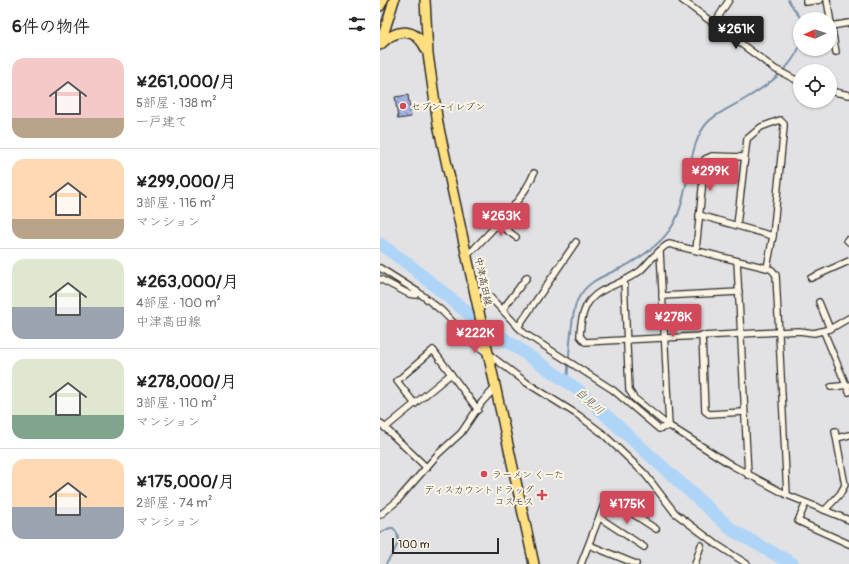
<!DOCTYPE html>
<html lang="ja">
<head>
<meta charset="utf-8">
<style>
  body { margin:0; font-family:Pangolin,"Klee One",sans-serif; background:#f6f6f6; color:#222; height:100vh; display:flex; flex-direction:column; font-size:15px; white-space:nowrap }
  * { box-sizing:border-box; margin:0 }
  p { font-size:13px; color:#767676 }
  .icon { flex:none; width:22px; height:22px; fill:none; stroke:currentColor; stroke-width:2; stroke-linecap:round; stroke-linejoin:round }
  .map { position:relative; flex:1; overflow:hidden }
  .panel { display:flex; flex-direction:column; background:#fff; width:380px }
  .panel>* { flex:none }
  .needle { width:26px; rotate:267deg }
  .controls { position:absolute; left:413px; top:12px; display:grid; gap:8px }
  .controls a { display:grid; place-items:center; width:44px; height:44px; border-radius:50%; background:#fff; box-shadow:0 1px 3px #0004; font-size:20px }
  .scale { position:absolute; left:12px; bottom:10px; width:107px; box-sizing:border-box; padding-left:4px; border:2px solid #2b2b2b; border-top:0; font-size:11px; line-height:14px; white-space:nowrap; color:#2b2b2b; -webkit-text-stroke:3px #fcf5e5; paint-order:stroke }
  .price { position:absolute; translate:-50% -34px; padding:0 9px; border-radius:4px; background:#d1495b; color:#fff; font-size:13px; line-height:26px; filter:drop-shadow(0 1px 2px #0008) }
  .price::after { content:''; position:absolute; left:50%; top:24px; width:12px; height:9px; margin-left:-6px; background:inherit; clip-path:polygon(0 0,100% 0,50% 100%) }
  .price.on { background:#222; color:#fff }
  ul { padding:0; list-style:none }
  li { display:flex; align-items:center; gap:12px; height:100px; padding:0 12px }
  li+li { border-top:1px solid #e0e0e0 }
  li span { display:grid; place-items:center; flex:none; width:112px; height:80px; border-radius:12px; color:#555 }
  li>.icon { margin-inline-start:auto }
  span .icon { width:48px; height:48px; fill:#fffc; stroke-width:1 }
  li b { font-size:17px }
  h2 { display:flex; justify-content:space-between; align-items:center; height:48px; padding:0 12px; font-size:17px }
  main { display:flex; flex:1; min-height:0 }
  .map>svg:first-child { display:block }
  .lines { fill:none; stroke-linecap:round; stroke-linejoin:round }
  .stream { stroke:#7a91a6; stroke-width:2 }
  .river { stroke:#aed5f8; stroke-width:13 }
  .building { fill:url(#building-back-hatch); stroke:#2b2b2b }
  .minor-casing { stroke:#2b2b2b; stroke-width:8 }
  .primary-casing { stroke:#2b2b2b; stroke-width:12 }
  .minor { stroke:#fcf5e5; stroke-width:5.5 }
  .primary { stroke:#ffdf80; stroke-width:9 }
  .poi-dot { fill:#d1495b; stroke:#fcf5e5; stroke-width:1.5 }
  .labels { text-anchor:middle; stroke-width:4; stroke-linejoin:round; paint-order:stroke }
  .poi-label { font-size:10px; fill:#2b2b2b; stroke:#fcf5e5; text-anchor:start }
  .street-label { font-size:10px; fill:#2b2b2b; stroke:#fcf5e5 }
  .water-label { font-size:11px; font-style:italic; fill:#4c565e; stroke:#fcf5e5 }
</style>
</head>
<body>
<main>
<section class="panel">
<h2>6件の物件<svg class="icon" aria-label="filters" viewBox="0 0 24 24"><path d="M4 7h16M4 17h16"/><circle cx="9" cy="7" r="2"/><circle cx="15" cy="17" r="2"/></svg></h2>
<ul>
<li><span style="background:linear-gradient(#f6c9c9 75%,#b9a48a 0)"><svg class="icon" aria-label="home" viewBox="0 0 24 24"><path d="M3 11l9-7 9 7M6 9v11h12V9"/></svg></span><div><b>¥261,000/月</b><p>5部屋 · 138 m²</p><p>一戸建て</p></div></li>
<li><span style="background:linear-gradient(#ffd9b3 75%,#b9a48a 0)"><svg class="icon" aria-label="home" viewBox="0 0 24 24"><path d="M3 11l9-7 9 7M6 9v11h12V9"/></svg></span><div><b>¥299,000/月</b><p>3部屋 · 116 m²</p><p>マンション</p></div></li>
<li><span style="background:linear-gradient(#dfe7d0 60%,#9aa5b1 0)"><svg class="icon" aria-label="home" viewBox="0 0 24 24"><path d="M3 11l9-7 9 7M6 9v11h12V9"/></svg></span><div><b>¥263,000/月</b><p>4部屋 · 100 m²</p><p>中津高田線</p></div></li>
<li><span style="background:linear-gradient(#dfe7d0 70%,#7fa58c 0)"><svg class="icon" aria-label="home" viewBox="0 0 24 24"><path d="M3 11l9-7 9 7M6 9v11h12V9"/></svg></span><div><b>¥278,000/月</b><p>3部屋 · 110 m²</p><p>マンション</p></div></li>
<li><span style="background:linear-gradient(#ffd9b3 60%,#9aa5b1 0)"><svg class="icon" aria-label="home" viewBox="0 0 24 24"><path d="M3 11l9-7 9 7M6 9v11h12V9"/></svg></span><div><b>¥175,000/月</b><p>2部屋 · 74 m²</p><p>マンション</p></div></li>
</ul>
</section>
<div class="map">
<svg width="469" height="564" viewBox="0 0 469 564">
  <defs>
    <pattern id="building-back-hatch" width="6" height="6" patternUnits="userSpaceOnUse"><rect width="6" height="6" fill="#a7b5e5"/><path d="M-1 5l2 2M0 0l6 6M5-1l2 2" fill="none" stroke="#8893ba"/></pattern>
  </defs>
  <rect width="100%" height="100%" fill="#e2e2e5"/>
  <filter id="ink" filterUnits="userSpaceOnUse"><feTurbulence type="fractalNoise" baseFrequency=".025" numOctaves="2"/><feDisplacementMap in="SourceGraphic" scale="8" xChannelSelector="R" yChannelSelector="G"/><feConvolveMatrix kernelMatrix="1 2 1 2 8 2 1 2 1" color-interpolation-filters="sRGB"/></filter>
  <g filter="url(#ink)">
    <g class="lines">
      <g class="stream">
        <path d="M408,0L421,19"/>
        <path d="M187,382C189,363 190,316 197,301C207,279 228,275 247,265C263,256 278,246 289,231C311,202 305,144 329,121C339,112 353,106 365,99C385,87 412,69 420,45"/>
        <path d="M0,533L10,528H13C25,539 13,553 6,564"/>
      </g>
      <path class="river" d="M0,244L27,263L94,318L197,389L352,530L413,564"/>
    </g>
    <path class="building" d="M28,95L31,117L18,119L15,97Z"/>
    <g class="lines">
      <defs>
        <g id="minor">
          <path d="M302,0L395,69L420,82"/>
          <path d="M426,0V2L440,0"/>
          <path d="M447,0L456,52"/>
          <path d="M334,24L349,0"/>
          <path d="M451,26L469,23"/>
          <path d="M450,91L469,95"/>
          <path d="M319,215L393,236"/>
          <path d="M117,223L136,237"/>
          <path d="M357,225L367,139L381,127L400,120L404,124V127L393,236L387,268"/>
          <path d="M467,240L469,242"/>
          <path d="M316,250L325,159L332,156L364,157"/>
          <path d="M87,254L93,250C113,228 143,201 154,173"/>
          <path d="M357,261L368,475"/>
          <path d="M0,268L38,292L62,311L91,341L147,383L198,415L222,433L265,474L295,513L336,544L367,564"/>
          <path d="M431,278L469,261"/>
          <path d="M0,279L29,294L36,295L38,292"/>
          <path d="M244,280L249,390L254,398L285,423L353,466L407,495L469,520"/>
          <path d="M95,291H102L108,295L144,333L233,390L279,429L289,426L280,251"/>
          <path d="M282,296L359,292"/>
          <path d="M439,302L450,329"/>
          <path d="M123,309L147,277"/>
          <path d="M138,327L196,242"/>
          <path d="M444,332L469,392"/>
          <path d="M322,335L325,411L329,414L364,412"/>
          <path d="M451,387L469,385"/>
          <path d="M35,404L17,381L53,350L71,374"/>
          <path d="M0,423L47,468"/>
          <path d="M5,428L71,374L98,410"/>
          <path d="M457,438L469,435"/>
          <path d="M407,495L396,275L392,270L387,268L289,244C280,247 268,264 260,271C228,294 202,284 200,336L205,342L399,332L419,331L434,333L450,329L469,318"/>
          <path d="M426,503L418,521L469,544"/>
          <path d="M445,510L460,494L465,485L455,431"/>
          <path d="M0,515L16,502L58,454L81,433L102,402L116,387"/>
          <path d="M220,518L264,547"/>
          <path d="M209,545L256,564"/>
          <path d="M201,564L227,497L276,529"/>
          <path d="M315,564L321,545"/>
        </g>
        <g id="primary">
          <path d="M45,0L48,54L58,124L154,564"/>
          <path d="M0,6L3,0"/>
          <path d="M1,42L14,0"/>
          <path d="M0,45C17,27 36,27 47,51"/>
        </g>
      </defs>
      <use href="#minor" class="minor-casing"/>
      <use href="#primary" class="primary-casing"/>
      <use href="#minor" class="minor"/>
      <use href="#primary" class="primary"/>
    </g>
  </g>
  <g class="poi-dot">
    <circle cx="23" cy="106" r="4"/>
    <circle cx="104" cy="474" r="4"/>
    <path d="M160 489h4v4h4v4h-4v4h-4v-4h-4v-4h4z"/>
  </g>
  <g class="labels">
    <g class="poi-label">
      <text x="31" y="110">セブン-イレブン</text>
      <text x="112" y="478">ラーメン くーた</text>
      <text x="154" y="493" text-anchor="end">ディスカウントドラッグ<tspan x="154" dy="12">コスモス</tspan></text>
    </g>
    <g class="street-label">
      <text transform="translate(104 281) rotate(78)" y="4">中津高田線</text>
    </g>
    <g class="water-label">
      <text transform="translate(210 401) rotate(41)" y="4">自見川</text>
    </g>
  </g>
</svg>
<div class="controls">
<a><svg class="needle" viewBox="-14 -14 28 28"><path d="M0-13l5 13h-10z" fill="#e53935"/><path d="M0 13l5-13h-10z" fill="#767676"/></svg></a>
<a><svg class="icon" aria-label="locate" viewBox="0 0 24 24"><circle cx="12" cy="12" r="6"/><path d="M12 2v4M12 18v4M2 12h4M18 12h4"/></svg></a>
</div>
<div class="scale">100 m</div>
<b class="price on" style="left:356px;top:50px">¥261K</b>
<b class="price" style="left:330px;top:192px">¥299K</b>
<b class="price" style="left:121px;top:237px">¥263K</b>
<b class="price" style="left:293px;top:338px">¥278K</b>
<b class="price" style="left:95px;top:354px">¥222K</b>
<b class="price" style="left:247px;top:525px">¥175K</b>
</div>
</main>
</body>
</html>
